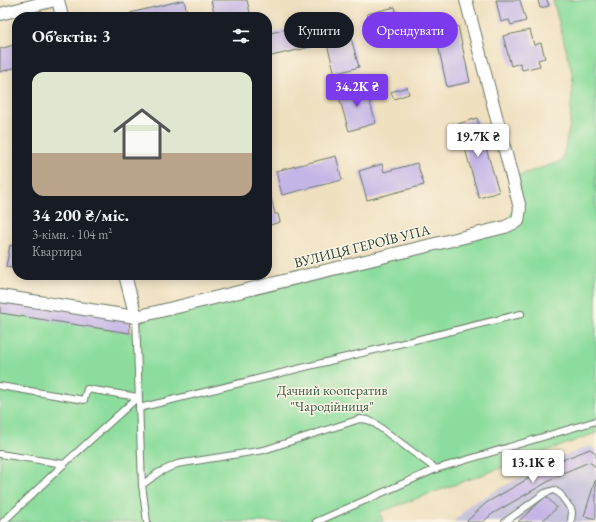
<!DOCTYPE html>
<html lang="uk">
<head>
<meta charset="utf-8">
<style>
  body { margin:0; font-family:"EB Garamond",serif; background:#242831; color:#f1f3f6; height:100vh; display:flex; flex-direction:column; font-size:15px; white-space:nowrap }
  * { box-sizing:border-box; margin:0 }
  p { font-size:13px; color:#9ea1a6 }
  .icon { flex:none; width:22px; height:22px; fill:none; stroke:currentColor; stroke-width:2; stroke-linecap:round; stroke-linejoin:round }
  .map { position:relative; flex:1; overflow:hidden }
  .details { position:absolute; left:12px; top:12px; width:260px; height:268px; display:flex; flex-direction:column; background:#171b24; border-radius:16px; box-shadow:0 2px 10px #0003 }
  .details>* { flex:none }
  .guide { position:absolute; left:284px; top:12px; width:252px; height:36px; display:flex; gap:8px }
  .price { position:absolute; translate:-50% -34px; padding:0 9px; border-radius:4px; background:#fff; color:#222; font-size:13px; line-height:26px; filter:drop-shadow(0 1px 2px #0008) }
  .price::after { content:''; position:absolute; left:50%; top:24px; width:12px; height:9px; margin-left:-6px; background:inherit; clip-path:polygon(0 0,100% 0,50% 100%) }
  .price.active { background:#7c3aed; color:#fff }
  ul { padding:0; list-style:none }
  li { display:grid; align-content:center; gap:8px; height:212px; padding:0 20px }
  li span { display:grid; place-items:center; height:124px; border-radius:12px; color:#555 }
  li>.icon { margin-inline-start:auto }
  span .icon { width:72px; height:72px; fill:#fffc; stroke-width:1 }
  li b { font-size:17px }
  h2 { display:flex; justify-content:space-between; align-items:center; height:48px; padding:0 20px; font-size:17px }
  .tag { padding:0 14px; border-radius:18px; background:#171b24; box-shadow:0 2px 10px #0003; font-size:14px; line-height:36px }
  .tag.active { background:#7c3aed; color:#fff }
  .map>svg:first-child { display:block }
  .industrial { fill:#c4c0db }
  .green { fill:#8cdd9d; stroke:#568d68 }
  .building { fill:#c4b5e7 }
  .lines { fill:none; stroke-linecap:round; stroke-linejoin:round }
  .lane-casing { stroke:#687665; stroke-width:8 }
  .street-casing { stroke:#687665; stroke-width:14 }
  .lane { stroke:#fff; stroke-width:6 }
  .street { stroke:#fff; stroke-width:12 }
  .labels { text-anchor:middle; stroke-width:3; stroke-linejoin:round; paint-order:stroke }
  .street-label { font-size:14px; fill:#1f3d34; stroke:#fcf5e5 }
  .park-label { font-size:14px; fill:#355d49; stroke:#fcf5e5 }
</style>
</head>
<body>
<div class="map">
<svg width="596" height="522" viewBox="0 0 596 522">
  <rect width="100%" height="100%" fill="#fcf5e5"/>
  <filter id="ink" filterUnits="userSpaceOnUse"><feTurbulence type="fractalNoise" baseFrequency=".025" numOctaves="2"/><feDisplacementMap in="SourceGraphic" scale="8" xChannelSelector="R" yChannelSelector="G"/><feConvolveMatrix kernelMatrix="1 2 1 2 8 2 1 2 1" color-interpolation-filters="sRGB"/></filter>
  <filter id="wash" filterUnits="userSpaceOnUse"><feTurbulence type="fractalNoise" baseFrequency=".012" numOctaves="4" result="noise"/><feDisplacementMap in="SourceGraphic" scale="16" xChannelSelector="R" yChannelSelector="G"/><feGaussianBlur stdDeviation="0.9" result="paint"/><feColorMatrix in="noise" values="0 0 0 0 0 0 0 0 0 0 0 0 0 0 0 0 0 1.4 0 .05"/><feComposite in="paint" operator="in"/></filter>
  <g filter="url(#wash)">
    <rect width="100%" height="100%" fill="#efe0c0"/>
    <path class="industrial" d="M590,446L596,450V522H454L469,505L555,459Z"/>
    <path class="green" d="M553,0H596V433L380,512L383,522H0V312L130,333L140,330V321L505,227L520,197L517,176L562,161L570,124L573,76Z"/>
    <g id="blocks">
      <g class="building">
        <path d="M184,0L188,17H131L130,13Z"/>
        <path d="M211,0H247L250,13L235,17H215Z"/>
        <path d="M496,0H520L526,21L511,25L509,20L501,22Z"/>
        <path d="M538,0H547L549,6L540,8Z"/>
        <path d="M395,7L398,19L371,25L367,14Z"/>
        <path d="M306,24L311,47L267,57V34Z"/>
        <path d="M458,26L470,82L447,87L435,31Z"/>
        <path d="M530,30L534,45L541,43L545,58L538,60L540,66L522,70L520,63L511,66L503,36Z"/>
        <path d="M349,31L359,67L335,74L325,37Z"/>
        <path d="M17,44V67L0,72V49Z"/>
        <path d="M365,86L376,123L349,131L338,94Z"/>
        <path d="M407,87L409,94L394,99L391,92Z"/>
        <path d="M477,118L499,192L479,198L458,124Z"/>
        <path d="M336,156L342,180L282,195L276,171Z"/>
        <path d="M417,163L424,185L367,200L359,171L382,164L384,172Z"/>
        <path d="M267,193H270L275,214H278L280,222L267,226Z"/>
        <path d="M10,245L17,247V269L6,267Z"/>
        <path d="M0,300L129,319L130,333L0,313Z"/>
        <path d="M590,449L596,453V467L589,462L563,473L492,514L483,522H466L486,503L557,462Z"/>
        <path d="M596,478V519L584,516Z"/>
        <path d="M546,496L557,508L541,522H518Z"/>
      </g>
    </g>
  </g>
  <g filter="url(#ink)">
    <use href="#blocks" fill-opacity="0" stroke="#687665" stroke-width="1"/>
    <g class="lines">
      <defs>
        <g id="lane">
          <path d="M136,317L142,485L147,522"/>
          <path d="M0,386L84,400L87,389L138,397"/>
          <path d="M139,408L521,314"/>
          <path d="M0,454L64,464"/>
          <path d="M142,485L158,473L177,464L264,450L360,419L368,420L374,423L436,469"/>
          <path d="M3,522L64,464L138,397"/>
          <path d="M316,522L436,469L596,421"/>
          <path d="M505,522L545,493L554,490L560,494L571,509L572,512L571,522"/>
        </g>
        <g id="street">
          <path d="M58,0L62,17"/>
          <path d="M0,14L55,0"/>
          <path d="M125,275L136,317"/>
          <path d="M0,296L136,317L505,227L518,221L520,208L466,0"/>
        </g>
      </defs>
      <use href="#lane" class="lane-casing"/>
      <use href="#street" class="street-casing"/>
      <use href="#lane" class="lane"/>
      <use href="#street" class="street"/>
    </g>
  </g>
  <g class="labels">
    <g class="street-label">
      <text transform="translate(362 246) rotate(-14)" y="5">ВУЛИЦЯ ГЕРОЇВ УПА</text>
    </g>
    <g class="park-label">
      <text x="332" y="395">Дачний кооператив<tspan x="332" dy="16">"Чародійниця"</tspan></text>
    </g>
  </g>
</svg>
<b class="price active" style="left:357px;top:108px">34.2K ₴</b>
<b class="price" style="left:478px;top:158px">19.7K ₴</b>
<b class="price" style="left:533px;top:484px">13.1K ₴</b>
<div class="guide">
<a class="tag">Купити</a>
<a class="tag active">Орендувати</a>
</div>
<section class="details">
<h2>Об’єктів: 3<svg class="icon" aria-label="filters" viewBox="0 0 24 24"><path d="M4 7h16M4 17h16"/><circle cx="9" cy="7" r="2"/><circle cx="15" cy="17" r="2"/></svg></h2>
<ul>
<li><span style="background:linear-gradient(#dfe7d0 65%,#b9a48a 0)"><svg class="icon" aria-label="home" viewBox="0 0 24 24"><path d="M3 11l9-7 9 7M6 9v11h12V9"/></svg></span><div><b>34 200 ₴/міс.</b><p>3-кімн. · 104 m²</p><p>Квартира</p></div></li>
</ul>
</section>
</div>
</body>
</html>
